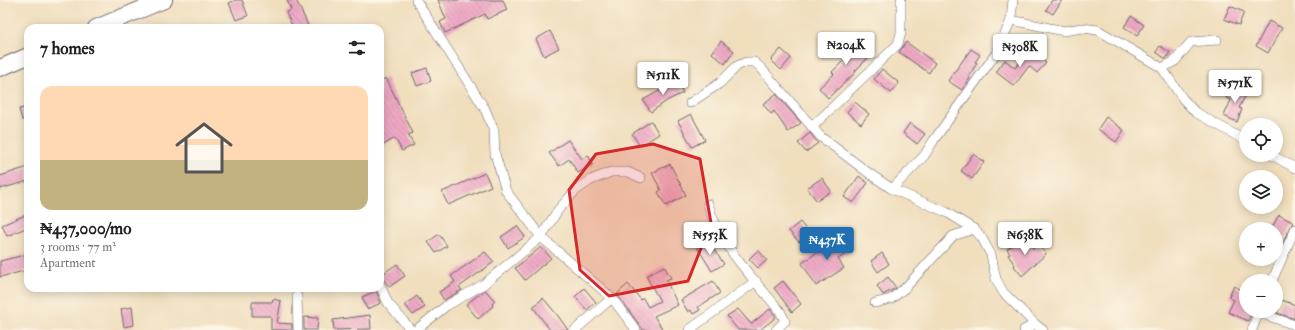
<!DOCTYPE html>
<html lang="en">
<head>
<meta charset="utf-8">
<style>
  body { margin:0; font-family:"IM FELL Double Pica",serif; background:#f6f6f6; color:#202124; height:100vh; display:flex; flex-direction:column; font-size:15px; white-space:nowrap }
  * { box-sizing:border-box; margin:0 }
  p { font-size:13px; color:#757577 }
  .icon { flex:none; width:22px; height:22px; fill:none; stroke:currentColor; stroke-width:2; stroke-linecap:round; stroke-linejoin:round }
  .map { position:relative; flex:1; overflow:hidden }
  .drawer { position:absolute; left:24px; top:24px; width:360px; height:268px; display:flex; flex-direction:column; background:#fff; border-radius:12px; box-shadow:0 2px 10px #0003 }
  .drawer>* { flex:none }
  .fabs { position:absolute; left:1239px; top:118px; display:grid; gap:8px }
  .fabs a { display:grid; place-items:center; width:44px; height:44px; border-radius:50%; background:#fff; box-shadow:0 2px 10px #0003; font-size:20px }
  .price { position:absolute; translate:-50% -34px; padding:0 9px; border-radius:4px; background:#fff; color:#222; font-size:13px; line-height:26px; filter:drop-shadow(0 1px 2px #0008) }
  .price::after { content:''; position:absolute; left:50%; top:24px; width:12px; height:9px; margin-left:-6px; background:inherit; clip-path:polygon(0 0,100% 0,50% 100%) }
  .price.active { background:#1f6fb2; color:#fff }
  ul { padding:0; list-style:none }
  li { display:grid; align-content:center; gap:8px; height:212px; padding:0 16px }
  li span { display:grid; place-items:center; height:124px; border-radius:12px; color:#555 }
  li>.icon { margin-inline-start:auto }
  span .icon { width:72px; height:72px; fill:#fffc; stroke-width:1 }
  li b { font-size:17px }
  h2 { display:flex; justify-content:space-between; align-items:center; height:48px; padding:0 16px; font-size:17px }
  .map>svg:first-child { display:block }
  .building { fill:url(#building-back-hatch) }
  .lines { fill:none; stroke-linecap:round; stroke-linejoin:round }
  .street-casing { stroke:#6a6468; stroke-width:10 }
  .highway-casing { stroke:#6a6468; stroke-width:18 }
  .street { stroke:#fff; stroke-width:9 }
  .highway { stroke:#fff; stroke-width:16 }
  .marked { fill:#d62828; fill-opacity:0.2; stroke:#d62828; stroke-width:3; stroke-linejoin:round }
</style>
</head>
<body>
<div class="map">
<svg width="1295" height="330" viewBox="0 0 1295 330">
  <defs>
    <pattern id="building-back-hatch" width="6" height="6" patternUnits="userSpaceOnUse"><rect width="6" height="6" fill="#eea8c4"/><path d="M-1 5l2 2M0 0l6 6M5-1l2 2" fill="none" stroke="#cc90a9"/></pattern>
  </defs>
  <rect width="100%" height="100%" fill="#fcf5e5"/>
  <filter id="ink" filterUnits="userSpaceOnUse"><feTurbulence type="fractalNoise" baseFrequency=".025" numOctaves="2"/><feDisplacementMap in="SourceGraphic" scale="8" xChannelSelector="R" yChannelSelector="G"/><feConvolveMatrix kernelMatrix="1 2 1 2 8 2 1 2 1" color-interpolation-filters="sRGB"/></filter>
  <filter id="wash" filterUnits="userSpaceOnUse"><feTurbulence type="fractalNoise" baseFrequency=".012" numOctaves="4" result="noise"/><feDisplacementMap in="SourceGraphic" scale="16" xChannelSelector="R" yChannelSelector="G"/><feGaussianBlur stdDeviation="0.9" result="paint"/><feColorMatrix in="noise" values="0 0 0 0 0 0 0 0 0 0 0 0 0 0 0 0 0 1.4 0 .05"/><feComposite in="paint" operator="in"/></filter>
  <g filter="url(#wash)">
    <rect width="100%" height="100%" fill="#f0debd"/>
    <g id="blocks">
      <g class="building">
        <path d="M236,0H242L248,16L236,20L229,3Z"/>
        <path d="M287,0H296L308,25L302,28H293L286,13L291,10Z"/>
        <path d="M438,0H503L507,10L487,19L485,14L445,33L440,22L446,19Z"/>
        <path d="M1052,0H1062L1053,14L1046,10Z"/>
        <path d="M1230,6L1244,12L1239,25L1224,19Z"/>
        <path d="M1131,16L1144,25L1137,36L1124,27Z"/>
        <path d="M1269,21L1282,28L1268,53L1256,46Z"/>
        <path d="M550,31L559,48L544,56L536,39Z"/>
        <path d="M851,35L871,55L855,71L856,72L828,98L819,88L834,74L832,72L849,55L840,46Z"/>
        <path d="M721,41L734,51L725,64L712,53Z"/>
        <path d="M906,42L935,63L929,73L899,52Z"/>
        <path d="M1160,46L1170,52L1166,59L1156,52Z"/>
        <path d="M781,49L791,58L781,70L771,60Z"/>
        <path d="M971,49L980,55L975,62L977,63L968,77L970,78L962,90L948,81Z"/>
        <path d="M1030,50L1046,63L1037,73L1029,66L1014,86L996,72L1005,60L1015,68Z"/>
        <path d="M427,68L431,81L417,86L412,73Z"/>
        <path d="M882,69L899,83L891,93L874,79Z"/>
        <path d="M386,78L413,133L408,135L414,145L402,151L395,138L380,147V81Z"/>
        <path d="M677,81L683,93L668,100L651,112L643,100Z"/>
        <path d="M1232,86L1247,93L1239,108L1242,109L1237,122L1224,116L1231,100L1226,98Z"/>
        <path d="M776,94L801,123L788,132L774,111L771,114L763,104Z"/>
        <path d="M855,102L869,114L861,124L847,112Z"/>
        <path d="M28,107V119L22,120L19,109Z"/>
        <path d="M691,114L705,140L692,147L678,121Z"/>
        <path d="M1106,117L1124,130L1116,142L1098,129Z"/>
        <path d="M651,121L659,134L640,146L632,134Z"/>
        <path d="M910,123L925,134L917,144L903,133Z"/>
        <path d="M810,133L818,143L806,152L798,143Z"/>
        <path d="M568,140L582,159L588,155L593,164L578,173L569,159L559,166L549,153Z"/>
        <path d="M973,154L984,162L972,179L961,171Z"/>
        <path d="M670,164L686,195L666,206L658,192L661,190L652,173Z"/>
        <path d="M28,167V181L0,189V176Z"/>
        <path d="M485,173L491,186L448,205L442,192Z"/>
        <path d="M859,176L868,183L853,203L844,197Z"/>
        <path d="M822,178L831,191L817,201L807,188Z"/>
        <path d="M28,214V227L7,236L2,225Z"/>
        <path d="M1279,215L1294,223L1290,227L1276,257V229H1271Z"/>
        <path d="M800,222L809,233L799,242L789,231Z"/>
        <path d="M517,226L525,237L508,248L501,237Z"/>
        <path d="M439,234L447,246L436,253L428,242Z"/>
        <path d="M843,235L853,249L838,259L844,268L816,286L802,263Z"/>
        <path d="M1025,237L1033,249L1038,245L1046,254L1022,276L1014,266L1015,265L1008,255L1010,254L1007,249Z"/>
        <path d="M707,240L724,264L712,271L697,247Z"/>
        <path d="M541,247L551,258L525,280L515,268Z"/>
        <path d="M758,250L767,260L758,268L749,259Z"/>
        <path d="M485,252L494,262L459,287L462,290L444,300L439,292L455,282L451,276Z"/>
        <path d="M882,253L889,264L878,272L871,261Z"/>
        <path d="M28,254V270L0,277V261Z"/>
        <path d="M397,264L405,276L389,287L381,275Z"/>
        <path d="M664,266L671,278L666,280L678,305L654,316L663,330H643L617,294L628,284L641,300L643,298L648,307L660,301L646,276Z"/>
        <path d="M888,277L896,288L883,295L877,286Z"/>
        <path d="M713,281L720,293L698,307L700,310L693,314L691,310L688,312L681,300Z"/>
        <path d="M783,281L801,304L792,312L774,288Z"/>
        <path d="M1234,286L1246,292V311H1253L1248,321L1228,312L1234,300L1229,297Z"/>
        <path d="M584,288L596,302L587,310L575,297Z"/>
        <path d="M485,290L495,301L492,304L493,306L478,319L466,304Z"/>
        <path d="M376,291L381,303L367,309L362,297Z"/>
        <path d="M417,296L425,307L413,315L405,305Z"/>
        <path d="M543,298L558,316L568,330H550L533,307Z"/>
        <path d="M273,299L281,301L277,323L292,324V330H271V316H252V302H272Z"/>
        <path d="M1282,300L1295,305V319L1277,313Z"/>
        <path d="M132,307L134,325L124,327L121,309Z"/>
        <path d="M738,309L751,324L770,309L776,317L760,330H738L727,316Z"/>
        <path d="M370,315L371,329L334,330L333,320Z"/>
        <path d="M304,317L318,318L317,330H304Z"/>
      </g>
    </g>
  </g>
  <g filter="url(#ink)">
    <use href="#blocks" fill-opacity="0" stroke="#6a6468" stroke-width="1"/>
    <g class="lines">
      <defs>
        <g id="street">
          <path d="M416,0L485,109L494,131L495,154L506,191L541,237L612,298L636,330"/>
          <path d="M1011,20L1064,31L1082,28L1098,30L1162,68L1183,99L1195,112L1246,141"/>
          <path d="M1162,68L1175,61L1191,42L1217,40"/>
          <path d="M690,103L720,83L737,66L746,62H754L760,67L821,137L870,174L892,189L946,212L974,229L982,238L991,255L996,279L1003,292L1035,324L1043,330"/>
          <path d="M812,127L898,44L901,33V0"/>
          <path d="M1272,155L1295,168"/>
          <path d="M892,189L924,156L934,140L997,52L1011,20L1013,0"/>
          <path d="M708,204C719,245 754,279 780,311L785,321L776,330"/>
          <path d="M1272,281L1295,229"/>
          <path d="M380,285L388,303L411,330"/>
          <path d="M297,296L298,330"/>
          <path d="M875,303L891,299L905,288L953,236L974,229"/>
          <path d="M1259,313L1295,325"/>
          <path d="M416,330L446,306L484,284L541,237L558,210L575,191L591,180L611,172H628L641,178"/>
          <path d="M575,330L612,298"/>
          <path d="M689,330L756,281"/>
          <path d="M1024,330L1035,324"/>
          <path d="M1252,330L1259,311"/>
        </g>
        <g id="highway">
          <path d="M96,28L164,0"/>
          <path d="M0,68L28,56"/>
        </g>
      </defs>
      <use href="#street" class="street-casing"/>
      <use href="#highway" class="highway-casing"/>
      <use href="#street" class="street"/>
      <use href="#highway" class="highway"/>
    </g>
  </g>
  <path class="marked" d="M653,144L700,159L711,223L688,281L609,296L580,270L569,190L596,154Z"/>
</svg>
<div class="fabs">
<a><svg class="icon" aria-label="locate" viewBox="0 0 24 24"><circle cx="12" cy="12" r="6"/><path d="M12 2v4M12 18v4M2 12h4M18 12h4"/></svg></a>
<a><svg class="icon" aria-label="layers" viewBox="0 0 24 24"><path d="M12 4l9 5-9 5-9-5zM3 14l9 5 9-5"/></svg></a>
<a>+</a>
<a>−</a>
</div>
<b class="price" style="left:846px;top:66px">₦204K</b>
<b class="price" style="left:1020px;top:68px">₦308K</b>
<b class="price" style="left:663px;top:96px">₦511K</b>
<b class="price" style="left:1235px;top:104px">₦571K</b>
<b class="price" style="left:710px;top:256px">₦553K</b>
<b class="price" style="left:1025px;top:256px">₦638K</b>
<b class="price active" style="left:827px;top:261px">₦437K</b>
<section class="drawer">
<h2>7 homes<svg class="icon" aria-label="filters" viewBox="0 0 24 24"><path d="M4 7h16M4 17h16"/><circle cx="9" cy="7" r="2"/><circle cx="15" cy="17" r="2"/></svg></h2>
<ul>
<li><span style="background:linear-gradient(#ffd9b3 60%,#c2b280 0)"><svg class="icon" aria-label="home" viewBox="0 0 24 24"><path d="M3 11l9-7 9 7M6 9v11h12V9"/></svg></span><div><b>₦437,000/mo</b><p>3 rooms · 77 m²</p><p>Apartment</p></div></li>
</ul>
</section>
</div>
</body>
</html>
